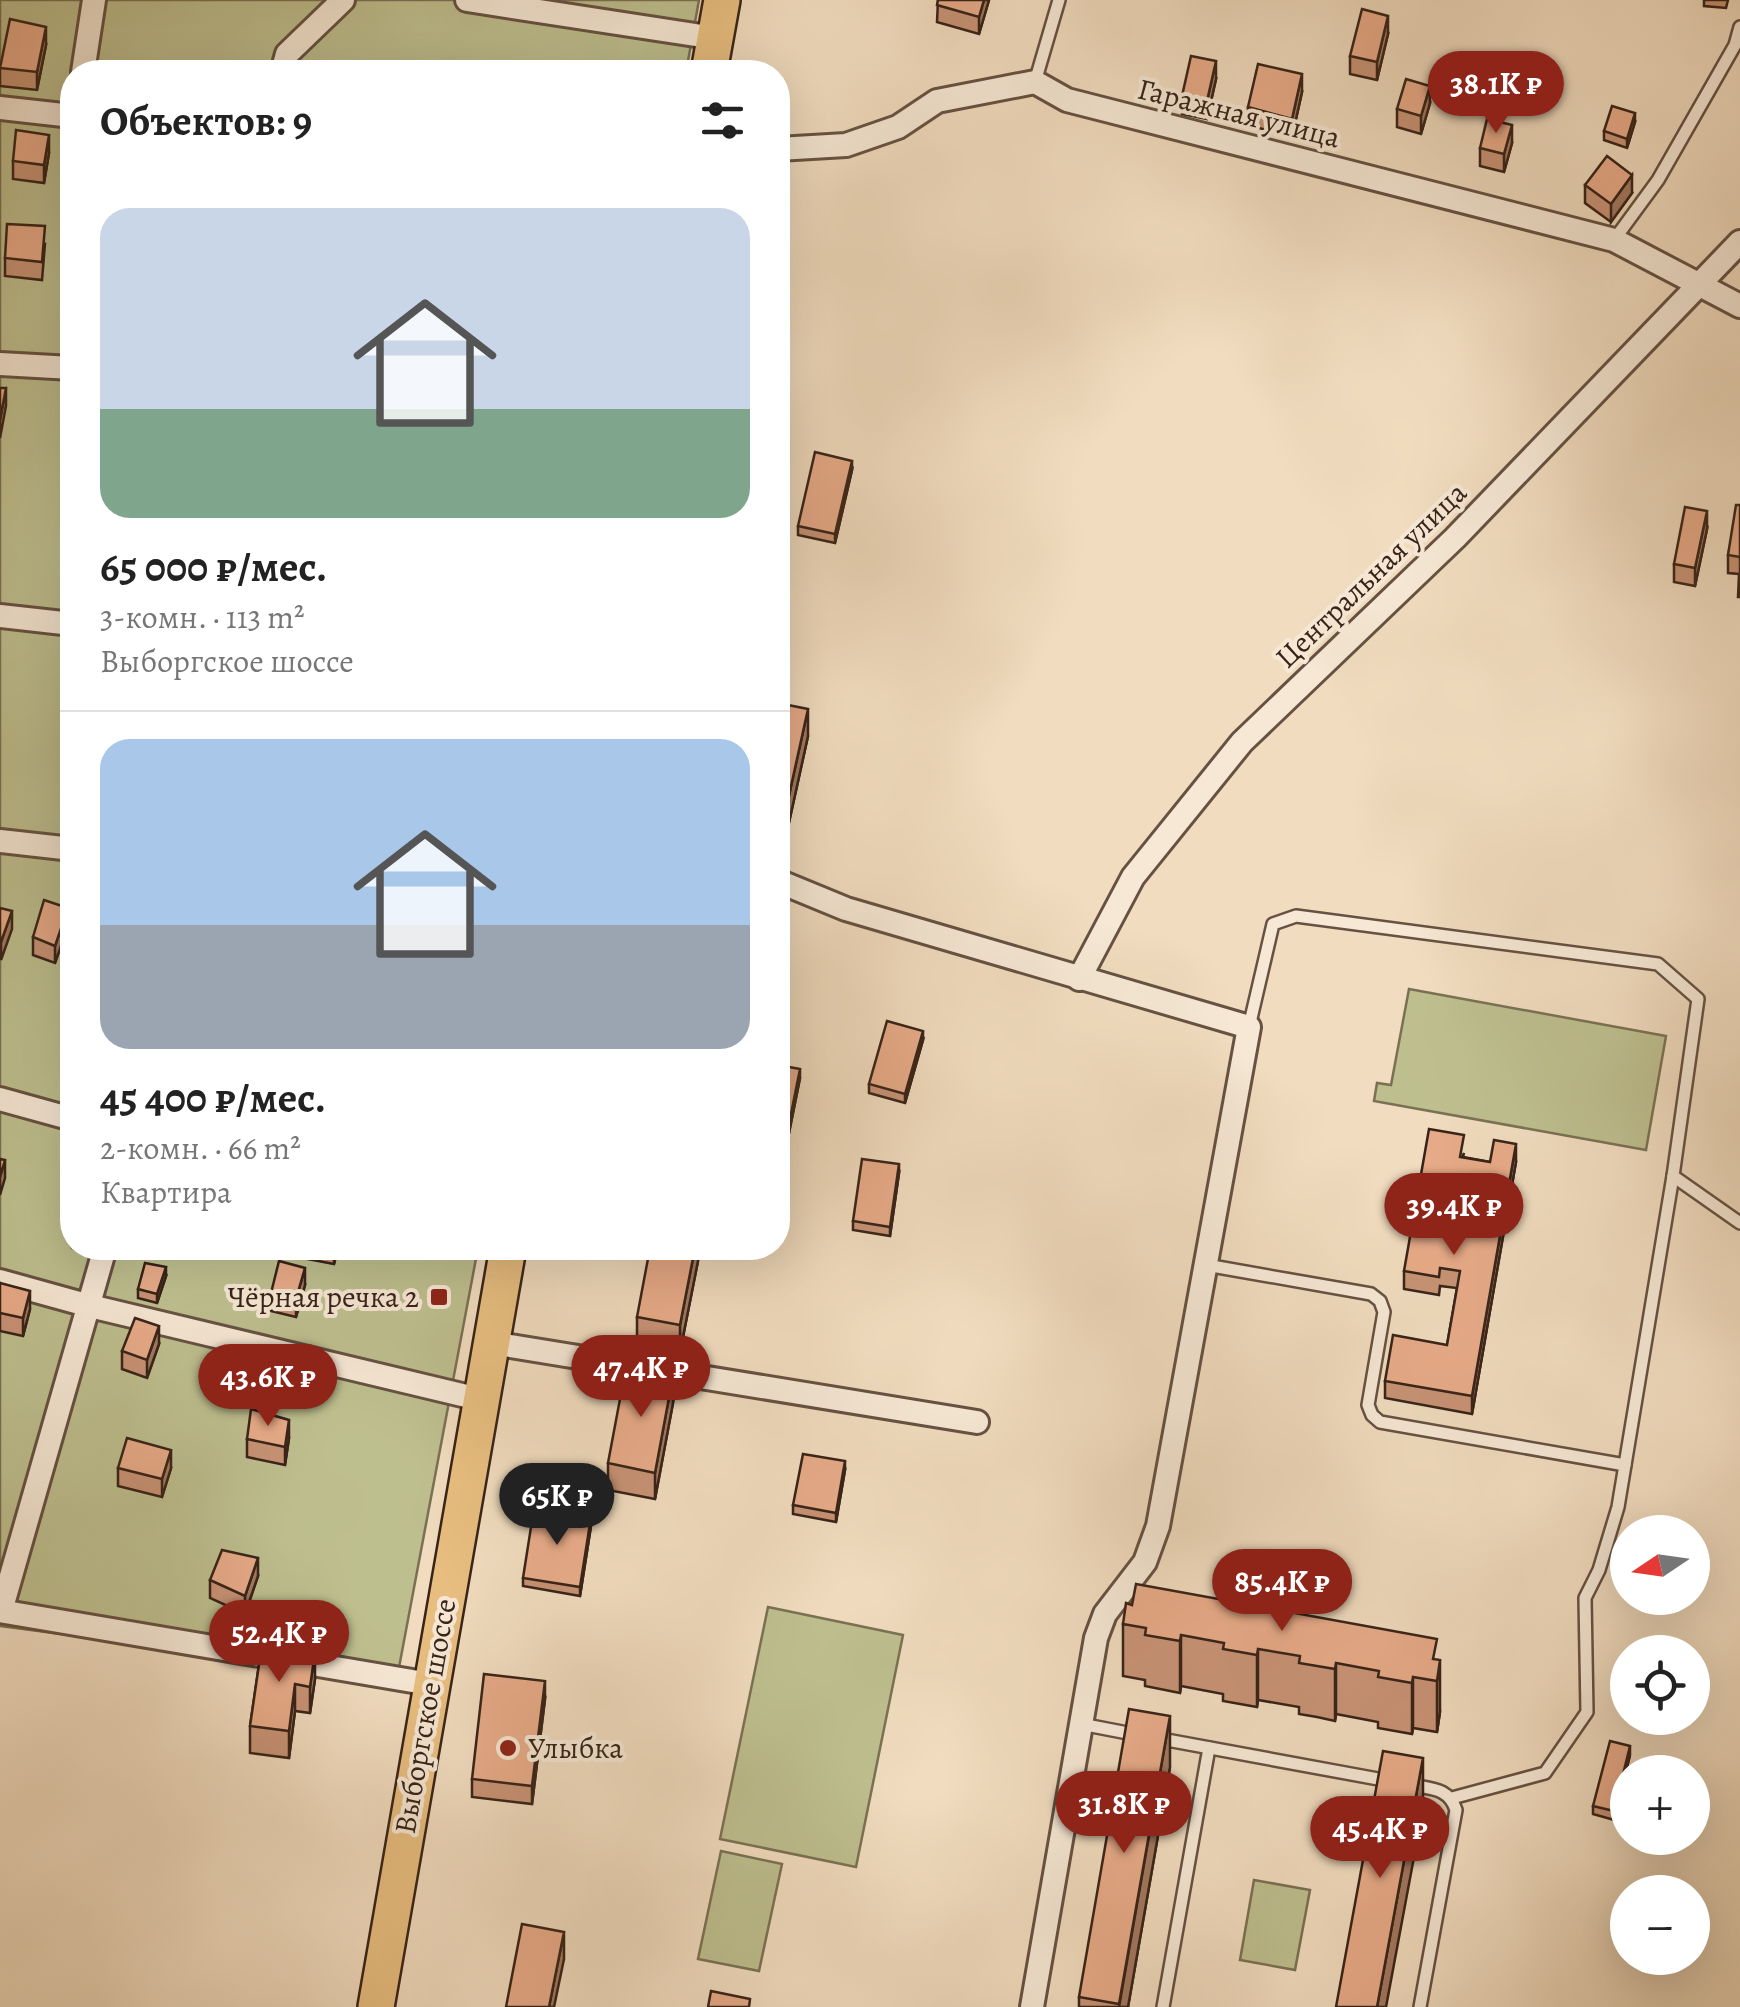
<!DOCTYPE html>
<html lang="ru">
<head>
<meta charset="utf-8">
<style>
  body { margin:0; font-family:Alegreya,serif; background:#f6f6f6; color:#222; height:100vh; display:flex; flex-direction:column; font-size:38px; white-space:nowrap }
  * { box-sizing:border-box; margin:0 }
  p { font-size:32px; color:#767676 }
  .icon { flex:none; width:55px; height:55px; fill:none; stroke:currentColor; stroke-width:2; stroke-linecap:round; stroke-linejoin:round }
  .map { position:relative; flex:1; overflow:hidden }
  .side { position:absolute; left:60px; top:60px; width:730px; height:1200px; display:flex; flex-direction:column; background:#fff; border-radius:40px; box-shadow:0 10px 40px #0002 }
  .side>* { flex:none }
  .needle { width:65px; rotate:257deg }
  .fabs { position:absolute; left:1610px; top:1515px; display:grid; gap:20px }
  .fabs a { display:grid; place-items:center; width:100px; height:100px; border-radius:50%; background:#fff; box-shadow:0 10px 40px #0002; font-size:50px }
  .price { position:absolute; translate:-50% -85px; padding:0 22px; border-radius:35px; background:#8f2418; color:#fff; font-size:32px; line-height:65px; filter:drop-shadow(0 2px 5px #0008) }
  .price::after { content:''; position:absolute; left:50%; top:60px; width:30px; height:22px; margin-left:-15px; background:inherit; clip-path:polygon(0 0,100% 0,50% 100%) }
  .price.active { background:#222; color:#fff }
  ul { padding:0; list-style:none }
  li { display:grid; align-content:center; gap:20px; height:530px; padding:0 40px }
  li+li { border-top:2px solid #e0e0e0 }
  li span { display:grid; place-items:center; height:310px; border-radius:30px; color:#555 }
  li>.icon { margin-inline-start:auto }
  span .icon { width:180px; height:180px; fill:#fffc; stroke-width:1 }
  li b { font-size:42px }
  h2 { display:flex; justify-content:space-between; align-items:center; height:120px; padding:0 40px; font-size:42px }
  .map>svg:first-child { display:block }
  .green { fill:#bebf8f; stroke:#7a7154; stroke-width:2.5 }
  .lines { fill:none; stroke-linecap:round; stroke-linejoin:round }
  .service-casing { stroke:#665142; stroke-width:16 }
  .minor-casing { stroke:#665142; stroke-width:28 }
  .primary-casing { stroke:#372318; stroke-width:40 }
  .service { stroke:#f6e8d5; stroke-width:11 }
  .minor { stroke:#f6e8d5; stroke-width:22 }
  .primary { stroke:#e8be80; stroke-width:35 }
  .wall { fill:#c89376; stroke:#372318; stroke-width:2.5 }
  .shaded-wall { fill:#a27860; stroke:#372318; stroke-width:2.5 }
  .building { fill:#e8ab89; stroke:#372318; stroke-width:2.5 }
  .poi-dot { fill:#8f2418; stroke:#f6e8d5; stroke-width:4 }
  .labels { text-anchor:middle; stroke-width:8; stroke-linejoin:round; paint-order:stroke }
  .street-label { font-size:30px; fill:#372318; stroke:#f6e8d5 }
  .poi-label { font-size:30px; fill:#372318; stroke:#f6e8d5; text-anchor:end }
</style>
</head>
<body>
<div class="map">
<svg width="1740" height="2007" viewBox="0 0 1740 2007">
  <rect width="100%" height="100%" fill="#f1dcbf"/>
  <filter id="stains"><feTurbulence type="fractalNoise" baseFrequency=".002" numOctaves="4"/><feColorMatrix values="0 0 0 0 .2 0 0 0 0 .09 0 0 0 0 .02 0 0 0 .5 -.17"/></filter>
  <radialGradient id="worn" r=".72"><stop offset=".6" stop-color="#630" stop-opacity="0"/><stop offset="1" stop-color="#630" stop-opacity=".3"/></radialGradient>
  <g class="green">
    <path d="M0,0H699L686,72H72V1248H478L397,1678L0,1626Z"/>
    <path d="M1409,989L1666,1036L1646,1150L1374,1101L1377,1083L1391,1085Z"/>
    <path d="M768,1607L903,1635L856,1867L720,1839Z"/>
    <path d="M721,1851L782,1864L759,1971L698,1959Z"/>
    <path d="M1254,1880L1310,1890L1295,1970L1240,1960Z"/>
  </g>
  <g class="lines">
    <defs>
      <g id="service">
        <path d="M1035,82L1059,0"/>
        <path d="M1614,240L1658,180L1735,45L1740,27"/>
        <path d="M1249,1027L1273,924L1296,916L1658,964L1698,999L1673,1176L1618,1507L1599,1570L1585,1598L1587,1712L1545,1773L1452,1798"/>
        <path d="M1673,1176L1740,1223"/>
        <path d="M1206,1265L1371,1294L1380,1301L1384,1312L1368,1405L1372,1415L1380,1422L1625,1465"/>
        <path d="M1081,1724L1138,1735"/>
        <path d="M1156,1738L1389,1781"/>
        <path d="M1412,1785C1432,1789 1449,1788 1456,1810L1420,2007"/>
        <path d="M1163,2007L1209,1748"/>
      </g>
      <g id="minor">
        <path d="M467,0L715,38"/>
        <path d="M83,72L94,0"/>
        <path d="M282,72L287,54L343,0"/>
        <path d="M0,108L72,116"/>
        <path d="M778,149L846,145L898,127L937,101L1035,82L1067,100L1614,240L1740,306"/>
        <path d="M0,364L72,368"/>
        <path d="M0,616L72,624"/>
        <path d="M0,841L72,849"/>
        <path d="M778,881L846,909L1249,1027L1158,1526L1145,1562L1105,1614L1096,1638L1032,2007"/>
        <path d="M1079,979L1133,877L1242,742L1455,538L1740,242"/>
        <path d="M0,1099L72,1119"/>
        <path d="M0,1281L90,1306L483,1400"/>
        <path d="M492,1343L977,1422"/>
        <path d="M0,1611L430,1684"/>
        <path d="M1,1611L105,1248"/>
      </g>
      <g id="primary">
        <path d="M709,72L722,0"/>
        <path d="M376,2007L508,1248"/>
      </g>
    </defs>
    <use href="#service" class="service-casing"/>
    <use href="#minor" class="minor-casing"/>
    <use href="#primary" class="primary-casing"/>
    <use href="#service" class="service"/>
    <use href="#minor" class="minor"/>
    <use href="#primary" class="primary"/>
  </g>
  <g class="wall">
    <path d="M938,0H989L979,34L937,22Z"/>
    <path d="M1704,0H1728L1726,8L1704,6Z"/>
    <path d="M1388,34L1377,80L1350,74V56Z"/>
    <path d="M46,45L37,90L0,86V68Z"/>
    <path d="M1216,79L1207,119L1182,114V96Z"/>
    <path d="M1302,92L1292,137L1248,125V107Z"/>
    <path d="M1430,103L1421,134L1397,127V109Z"/>
    <path d="M1635,122L1627,148L1604,140V131Z"/>
    <path d="M1512,143L1504,172L1480,166V148Z"/>
    <path d="M49,153L44,183L13,179V161Z"/>
    <path d="M1585,185L1632,193L1611,222L1585,203Z"/>
    <path d="M45,244L42,280L5,276V258Z"/>
    <path d="M72,296V350L62,349V331Z"/>
    <path d="M852,470L835,543L798,535V526Z"/>
    <path d="M1740,505V597H1738L1739,574L1728,573V555Z"/>
    <path d="M1707,529L1695,586L1674,582V564Z"/>
    <path d="M778,703L808,736L788,827L778,825Z"/>
    <path d="M68,926L55,963L33,955V937Z"/>
    <path d="M923,1040L905,1103L869,1093V1084Z"/>
    <path d="M778,1065L800,1078L787,1143L778,1141Z"/>
    <path d="M1464,1153L1463,1157L1490,1162H1516L1472,1414L1385,1398V1381L1447,1345L1457,1288L1440,1286L1439,1295L1404,1289V1271Z"/>
    <path d="M899,1173L890,1236L853,1230V1221Z"/>
    <path d="M276,1248H338L334,1264L276,1253Z"/>
    <path d="M698,1248V1261L680,1352L637,1343V1317Z"/>
    <path d="M166,1276L157,1303L138,1298V1289Z"/>
    <path d="M0,1283L30,1309L23,1336L0,1331Z"/>
    <path d="M305,1285L296,1317L271,1311V1293Z"/>
    <path d="M159,1344L147,1378L122,1369V1351Z"/>
    <path d="M277,1365L272,1384L247,1377V1368Z"/>
    <path d="M673,1403L655,1499L608,1490V1463Z"/>
    <path d="M289,1438L285,1465L247,1457V1439Z"/>
    <path d="M118,1468H171L162,1497L118,1486Z"/>
    <path d="M845,1470L836,1522L793,1514V1505Z"/>
    <path d="M591,1526L580,1596L523,1586V1578Z"/>
    <path d="M258,1576L245,1614L210,1598V1580Z"/>
    <path d="M1123,1624L1437,1660L1440,1712L1437,1732L1413,1728L1412,1734L1378,1728V1722L1336,1714L1335,1721L1317,1717L1299,1714V1707L1258,1700L1257,1707L1223,1701V1694L1181,1686L1180,1693L1145,1686V1680L1123,1676Z"/>
    <path d="M262,1644L315,1679L310,1713L295,1711L289,1758L250,1753V1726Z"/>
    <path d="M545,1699L532,1804L472,1797V1779Z"/>
    <path d="M1630,1755L1614,1820L1593,1814V1806Z"/>
    <path d="M1170,1767L1128,2007H1079V1997Z"/>
  </g>
  <g class="shaded-wall">
    <path d="M984,0H989L979,34V17Z"/>
    <path d="M1388,16V34L1377,80V62Z"/>
    <path d="M46,27V45L37,90V72Z"/>
    <path d="M1216,61V79L1207,119V101Z"/>
    <path d="M1302,74V92L1292,137V119Z"/>
    <path d="M1430,86V103L1421,134V116Z"/>
    <path d="M1635,113V122L1627,148V139Z"/>
    <path d="M1512,125V143L1504,172V154Z"/>
    <path d="M49,135V153L44,183V165Z"/>
    <path d="M1632,175V193L1611,222V204Z"/>
    <path d="M6,388V406L0,438V420Z"/>
    <path d="M852,461V470L835,543V534Z"/>
    <path d="M1707,511V529L1695,586V568Z"/>
    <path d="M808,709V736L788,827V800Z"/>
    <path d="M68,908V926L55,963V946Z"/>
    <path d="M12,911V929L1,960V942Z"/>
    <path d="M923,1031V1040L905,1103V1094Z"/>
    <path d="M800,1069V1078L787,1143V1134Z"/>
    <path d="M1516,1144V1162L1472,1414V1396Z"/>
    <path d="M5,1160V1178L0,1195V1177Z"/>
    <path d="M899,1164V1173L890,1236V1227Z"/>
    <path d="M334,1248H338L334,1264Z"/>
    <path d="M695,1248H698V1261L680,1352V1325Z"/>
    <path d="M166,1267V1276L157,1303V1294Z"/>
    <path d="M305,1268V1285L296,1317V1299Z"/>
    <path d="M30,1291V1309L23,1336V1318Z"/>
    <path d="M159,1326V1344L147,1378V1360Z"/>
    <path d="M673,1376V1403L655,1499V1473Z"/>
    <path d="M289,1420V1438L285,1465V1447Z"/>
    <path d="M171,1450V1468L162,1497V1479Z"/>
    <path d="M845,1461V1470L836,1522V1513Z"/>
    <path d="M591,1517V1526L580,1596V1587Z"/>
    <path d="M258,1558V1576L245,1614V1596Z"/>
    <path d="M1181,1635V1686L1180,1693V1641Z"/>
    <path d="M1258,1649V1700L1257,1707V1655Z"/>
    <path d="M315,1652V1679L310,1713V1687Z"/>
    <path d="M1440,1660V1712L1437,1732V1681Z"/>
    <path d="M1336,1663V1714L1335,1721V1669Z"/>
    <path d="M1413,1677V1728L1412,1734V1683Z"/>
    <path d="M545,1681V1699L532,1804V1786Z"/>
    <path d="M295,1684V1711L289,1758V1731Z"/>
    <path d="M1170,1716V1767L1128,2007H1119Z"/>
    <path d="M1630,1746V1755L1614,1820V1811Z"/>
    <path d="M1423,1758V1809L1386,2007H1377Z"/>
    <path d="M564,1932V1959L554,2007H549Z"/>
  </g>
  <g class="building">
    <path d="M938,0H984L979,17L937,5Z"/>
    <path d="M1362,9L1388,16L1377,62L1350,56Z"/>
    <path d="M10,19L46,27L37,72L0,68Z"/>
    <path d="M1191,56L1216,61L1207,101L1182,96Z"/>
    <path d="M1258,64L1302,74L1292,119L1248,107Z"/>
    <path d="M1406,79L1430,86L1421,116L1397,109Z"/>
    <path d="M1612,106L1635,113L1627,139L1604,131Z"/>
    <path d="M1487,119L1512,125L1504,154L1480,148Z"/>
    <path d="M16,130L49,135L44,165L13,161Z"/>
    <path d="M1607,156L1632,175L1611,204L1585,185Z"/>
    <path d="M7,224L45,226L42,262L5,258Z"/>
    <path d="M64,296H72V332L62,331Z"/>
    <path d="M0,388H6L0,420Z"/>
    <path d="M815,452L852,461L835,534L798,526Z"/>
    <path d="M1736,505H1740V557L1728,555Z"/>
    <path d="M1685,507L1707,511L1695,568L1674,564Z"/>
    <path d="M778,703L808,709L788,800L778,798Z"/>
    <path d="M44,900L68,908L55,946L33,937Z"/>
    <path d="M0,908L12,911L1,942H0Z"/>
    <path d="M887,1021L923,1031L905,1094L869,1084Z"/>
    <path d="M778,1065L800,1069L787,1134L778,1132Z"/>
    <path d="M1429,1129L1464,1135L1460,1157L1490,1162L1494,1140L1516,1144L1472,1396L1385,1381L1393,1335L1447,1345L1460,1271L1440,1268L1439,1277L1404,1271Z"/>
    <path d="M0,1159L5,1160L0,1177Z"/>
    <path d="M862,1159L899,1164L890,1227L853,1221Z"/>
    <path d="M650,1248H695L680,1325L637,1317Z"/>
    <path d="M279,1261L305,1268L296,1299L271,1293Z"/>
    <path d="M145,1263L166,1267L157,1294L138,1289Z"/>
    <path d="M0,1283L30,1291L23,1318L0,1313Z"/>
    <path d="M135,1318L159,1326L147,1360L122,1351Z"/>
    <path d="M251,1349L277,1356L272,1375L247,1368Z"/>
    <path d="M626,1367L673,1376L655,1473L608,1463Z"/>
    <path d="M251,1409L289,1420L285,1447L247,1439Z"/>
    <path d="M127,1438L171,1450L162,1479L118,1468Z"/>
    <path d="M803,1454L845,1461L836,1513L793,1505Z"/>
    <path d="M534,1508L591,1517L580,1587L523,1578Z"/>
    <path d="M222,1550L258,1558L245,1596L210,1580Z"/>
    <path d="M1136,1584L1437,1639L1433,1659L1440,1660L1437,1681L1413,1677L1412,1683L1378,1677L1379,1671L1336,1663L1335,1669L1299,1663L1300,1656L1258,1649L1257,1655L1223,1649L1224,1643L1181,1635L1180,1641L1145,1635L1146,1628L1123,1624L1126,1603L1132,1605Z"/>
    <path d="M262,1644L315,1652L310,1687L295,1684L289,1731L250,1726Z"/>
    <path d="M484,1674L545,1681L532,1786L472,1779Z"/>
    <path d="M1129,1709L1170,1716L1119,2004L1079,1997Z"/>
    <path d="M1610,1741L1630,1746L1614,1811L1593,1806Z"/>
    <path d="M1383,1751L1423,1758L1377,2007H1336Z"/>
    <path d="M522,1924L564,1932L549,2007H506Z"/>
    <path d="M711,1991L750,1999L749,2007H708Z"/>
  </g>
  <g class="poi-dot">
    <rect x="429" y="1287" width="20" height="20" rx="5"/>
    <circle cx="508" cy="1748" r="10"/>
  </g>
  <g class="labels">
    <g class="street-label">
      <text transform="translate(1239 113) rotate(14)" y="10">Гаражная улица</text>
      <text transform="translate(1371 575) rotate(-44)" y="10">Центральная улица</text>
      <text transform="translate(425 1716) rotate(-80)" y="10">Выборгское шоссе</text>
    </g>
    <g class="poi-label">
      <text x="419" y="1307">Чёрная речка 2</text>
      <text x="528" y="1758" text-anchor="start">Улыбка</text>
    </g>
  </g>
  <rect width="100%" height="100%" filter="url(#stains)"/>
  <rect width="100%" height="100%" fill="url(#worn)"/>
</svg>
<div class="fabs">
<a><svg class="needle" viewBox="-14 -14 28 28"><path d="M0-13l5 13h-10z" fill="#e53935"/><path d="M0 13l5-13h-10z" fill="#767676"/></svg></a>
<a><svg class="icon" aria-label="locate" viewBox="0 0 24 24"><circle cx="12" cy="12" r="6"/><path d="M12 2v4M12 18v4M2 12h4M18 12h4"/></svg></a>
<a>+</a>
<a>−</a>
</div>
<b class="price" style="left:1496px;top:136px">38.1K ₽</b>
<b class="price" style="left:1454px;top:1258px">39.4K ₽</b>
<b class="price" style="left:641px;top:1420px">47.4K ₽</b>
<b class="price" style="left:268px;top:1429px">43.6K ₽</b>
<b class="price active" style="left:557px;top:1548px">65K ₽</b>
<b class="price" style="left:1282px;top:1634px">85.4K ₽</b>
<b class="price" style="left:279px;top:1685px">52.4K ₽</b>
<b class="price" style="left:1124px;top:1856px">31.8K ₽</b>
<b class="price" style="left:1380px;top:1881px">45.4K ₽</b>
<section class="side">
<h2>Объектов: 9<svg class="icon" aria-label="filters" viewBox="0 0 24 24"><path d="M4 7h16M4 17h16"/><circle cx="9" cy="7" r="2"/><circle cx="15" cy="17" r="2"/></svg></h2>
<ul>
<li><span style="background:linear-gradient(#c9d6e8 65%,#7fa58c 0)"><svg class="icon" aria-label="home" viewBox="0 0 24 24"><path d="M3 11l9-7 9 7M6 9v11h12V9"/></svg></span><div><b>65 000 ₽/мес.</b><p>3-комн. · 113 m²</p><p>Выборгское шоссе</p></div></li>
<li><span style="background:linear-gradient(#a9c7e8 60%,#9aa5b1 0)"><svg class="icon" aria-label="home" viewBox="0 0 24 24"><path d="M3 11l9-7 9 7M6 9v11h12V9"/></svg></span><div><b>45 400 ₽/мес.</b><p>2-комн. · 66 m²</p><p>Квартира</p></div></li>
</ul>
</section>
</div>
</body>
</html>
